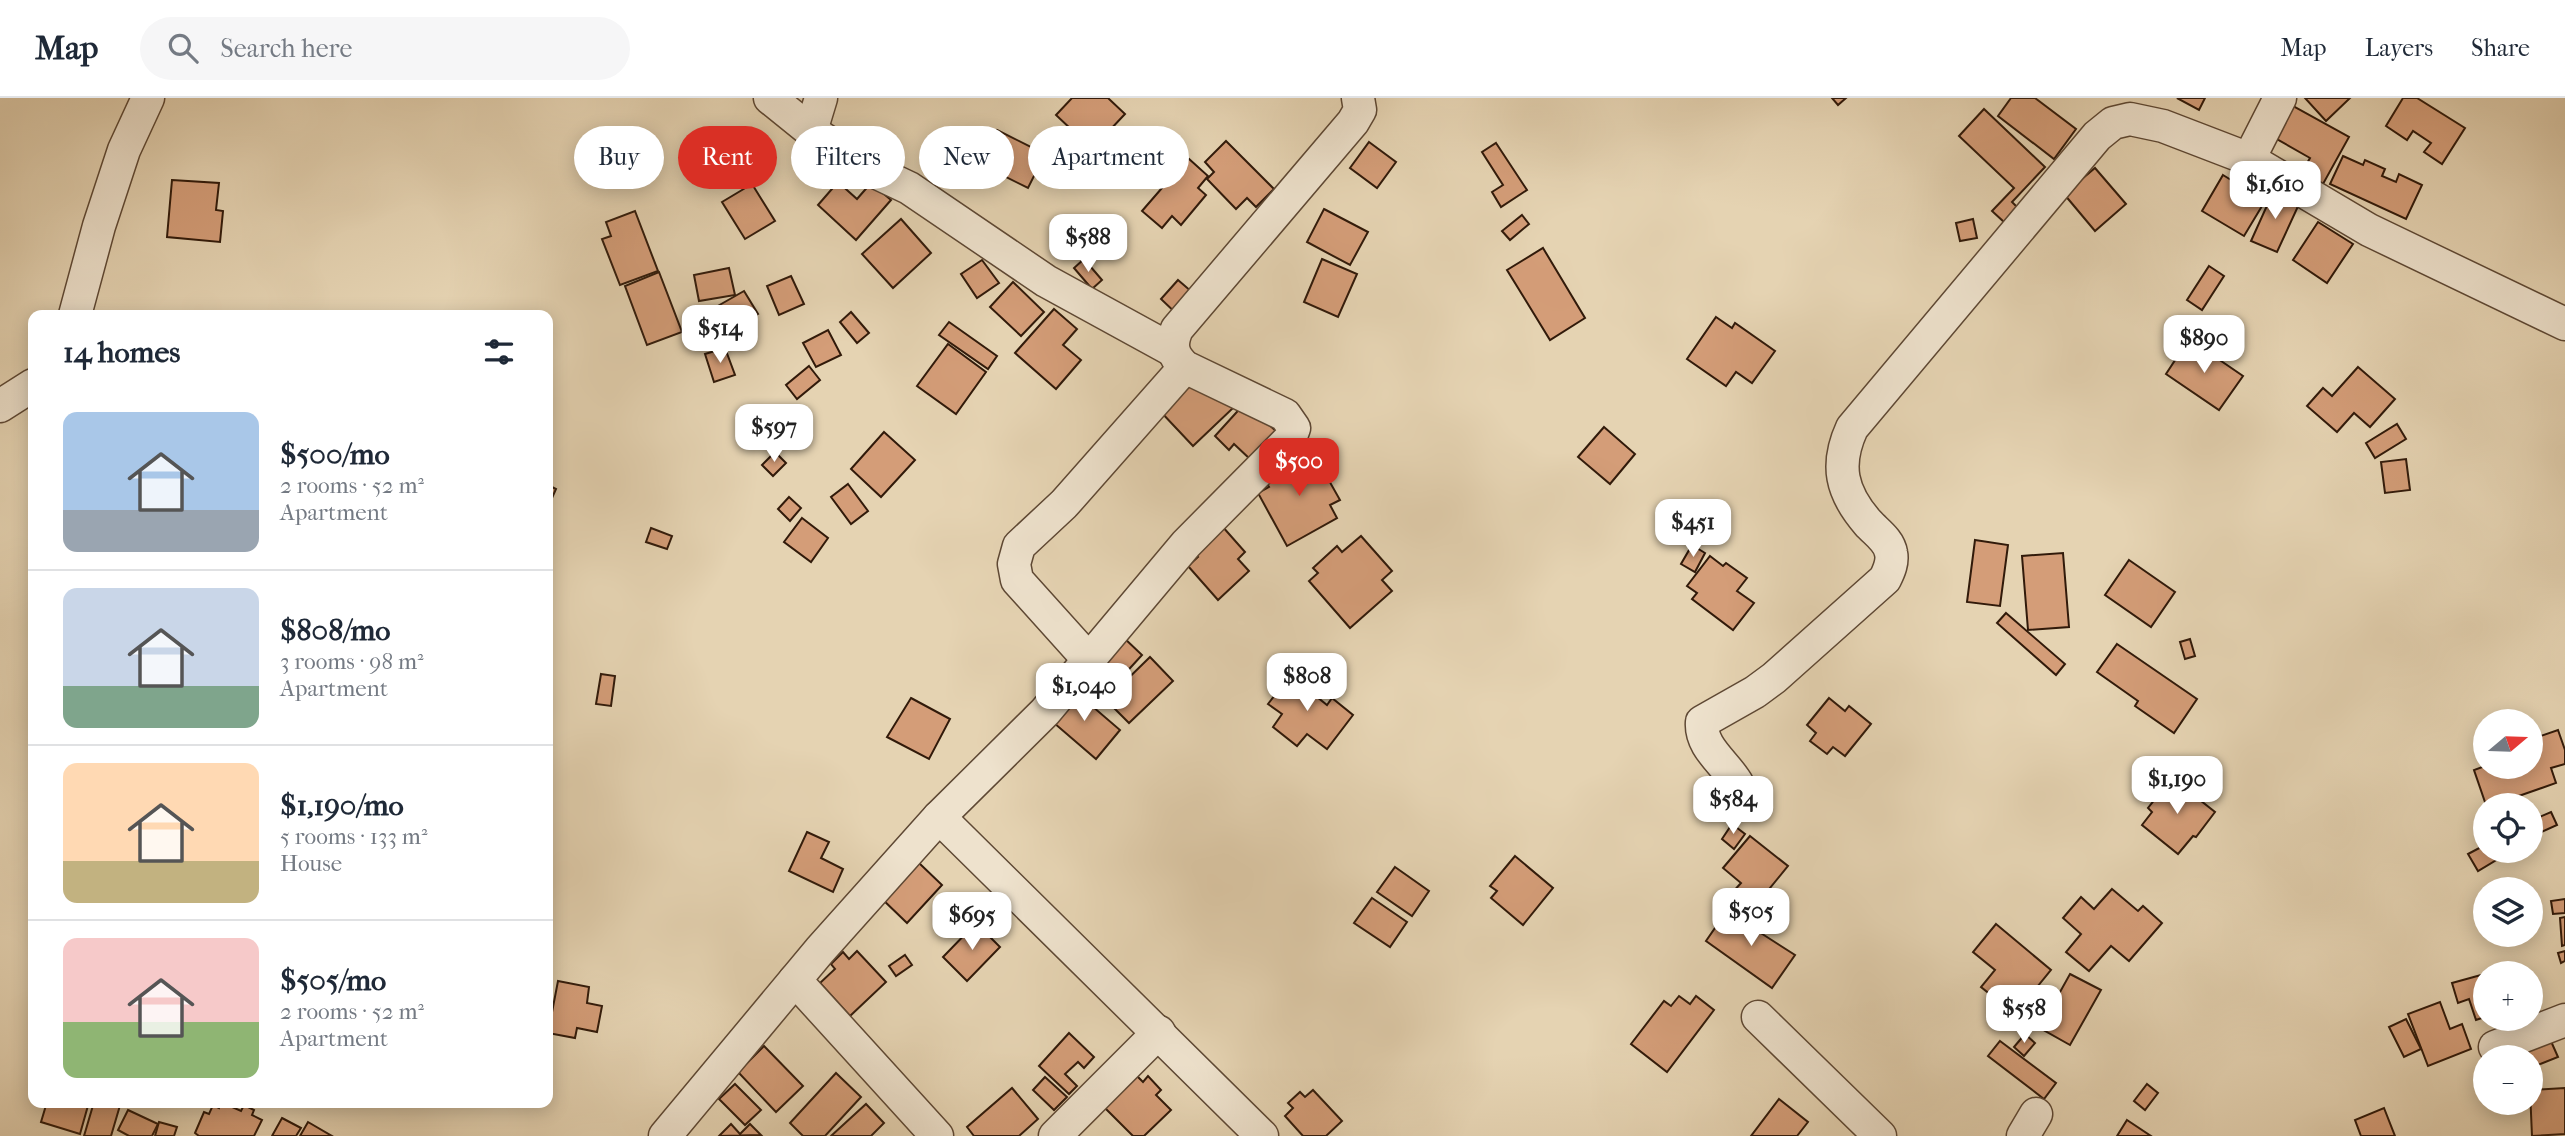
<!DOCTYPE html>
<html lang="en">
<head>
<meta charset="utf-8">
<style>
  body { margin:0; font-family:"IM FELL French Canon",serif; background:#f6f6f7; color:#1f2937; height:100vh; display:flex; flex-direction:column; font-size:26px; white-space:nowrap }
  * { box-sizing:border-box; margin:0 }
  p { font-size:23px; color:#747a83 }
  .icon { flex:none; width:38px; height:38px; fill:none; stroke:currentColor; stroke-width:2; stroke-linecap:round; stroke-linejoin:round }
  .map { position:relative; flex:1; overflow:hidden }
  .details { position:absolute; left:28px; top:212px; width:525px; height:798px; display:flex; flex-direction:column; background:#fff; border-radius:14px; box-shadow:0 4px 18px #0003 }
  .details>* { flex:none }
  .hud { position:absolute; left:574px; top:28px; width:665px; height:63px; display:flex; gap:14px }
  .needle { width:46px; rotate:71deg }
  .tools { position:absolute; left:2473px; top:611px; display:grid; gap:14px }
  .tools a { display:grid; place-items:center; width:70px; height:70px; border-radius:50%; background:#fff; box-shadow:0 4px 18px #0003; font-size:35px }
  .price { position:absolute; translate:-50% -60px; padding:0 16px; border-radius:14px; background:#fff; color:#222; font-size:23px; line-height:46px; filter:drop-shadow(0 2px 4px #0008) }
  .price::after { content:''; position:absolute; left:50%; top:42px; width:21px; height:16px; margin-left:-10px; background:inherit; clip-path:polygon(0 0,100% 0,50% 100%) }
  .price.on { background:#d93025; color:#fff }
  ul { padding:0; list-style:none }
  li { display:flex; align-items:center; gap:21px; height:175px; padding:0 35px }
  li+li { border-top:2px solid #e0e1e3 }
  li span { display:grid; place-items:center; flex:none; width:196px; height:140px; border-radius:14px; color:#555 }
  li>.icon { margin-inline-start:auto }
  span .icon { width:84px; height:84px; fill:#fffc; stroke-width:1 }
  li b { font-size:30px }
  h2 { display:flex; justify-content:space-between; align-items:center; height:84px; padding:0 35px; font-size:30px }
  .chip { padding:0 24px; border-radius:32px; background:#fff; box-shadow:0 4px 18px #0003; font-size:24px; line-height:63px }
  .chip.on { background:#d93025; color:#fff }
  header { display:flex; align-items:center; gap:42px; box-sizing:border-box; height:98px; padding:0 35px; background:#fff; border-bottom:2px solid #e0e1e3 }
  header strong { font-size:33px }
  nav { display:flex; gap:38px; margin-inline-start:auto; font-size:24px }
  .search { width:490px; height:63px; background:#f6f6f7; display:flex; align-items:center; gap:18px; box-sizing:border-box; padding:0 24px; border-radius:38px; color:#747a83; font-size:26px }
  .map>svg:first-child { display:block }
  .building { fill:#d49d78; stroke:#311a0a; stroke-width:2 }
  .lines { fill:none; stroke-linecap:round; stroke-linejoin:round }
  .minor-casing { stroke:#5e4834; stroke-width:35 }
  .minor { stroke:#eee2cd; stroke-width:32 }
</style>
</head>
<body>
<header>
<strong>Map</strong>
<div class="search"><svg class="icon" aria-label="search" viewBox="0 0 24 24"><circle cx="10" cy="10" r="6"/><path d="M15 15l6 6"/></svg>Search here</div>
<nav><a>Map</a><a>Layers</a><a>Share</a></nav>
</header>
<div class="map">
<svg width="2565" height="1038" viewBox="0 0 2565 1038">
  <rect width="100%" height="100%" fill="#e5d3b2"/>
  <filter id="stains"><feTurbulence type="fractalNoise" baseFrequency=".00286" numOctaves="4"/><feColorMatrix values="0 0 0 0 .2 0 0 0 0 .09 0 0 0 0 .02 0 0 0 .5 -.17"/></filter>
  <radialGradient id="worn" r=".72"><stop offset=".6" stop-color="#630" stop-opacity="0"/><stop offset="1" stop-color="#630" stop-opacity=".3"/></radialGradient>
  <g class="building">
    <path d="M1072,0H1108L1125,16L1092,51L1056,17Z"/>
    <path d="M1832,0H1846L1838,7Z"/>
    <path d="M2011,0H2035L2076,31L2054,61L1998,18Z"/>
    <path d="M2177,0H2205L2199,12Z"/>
    <path d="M2305,0H2350L2326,23Z"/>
    <path d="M2403,0H2417L2465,30L2442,66L2424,54L2431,45L2413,33L2407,42L2386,28Z"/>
    <path d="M2286,4L2349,39L2323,86L2302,74L2310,60L2268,36Z"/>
    <path d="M1984,11L2045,69L2012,104L2018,110L2004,124L1992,113L2014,90L1959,38Z"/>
    <path d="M997,32L1045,56L1028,90L980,66Z"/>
    <path d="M1226,43L1274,91L1256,109L1247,100L1236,111L1207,81L1214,74L1205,64Z"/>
    <path d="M1369,44L1396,64L1377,90L1350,70Z"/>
    <path d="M821,45L843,61L833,74L812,57Z"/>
    <path d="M1496,45L1527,92L1501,109L1492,94L1503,87L1482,54Z"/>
    <path d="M2343,58L2363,67L2365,62L2385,71L2382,78L2396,84L2399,76L2422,87L2406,121L2330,86Z"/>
    <path d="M1058,60L1074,70L1064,85L1049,75Z"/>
    <path d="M1188,60L1208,78L1198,90L1206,97L1181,127L1172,118L1162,130L1142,113Z"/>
    <path d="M2095,70L2126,106L2095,133L2064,96Z"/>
    <path d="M2223,77L2265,103L2244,138L2202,113Z"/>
    <path d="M172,82L219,85L216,112L223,113L220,144L167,139Z"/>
    <path d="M838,84L857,101L871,85L891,102L856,142L818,107Z"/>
    <path d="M752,86L775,123L745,141L722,104Z"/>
    <path d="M2274,92L2300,104L2277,154L2251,143Z"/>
    <path d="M1324,111L1368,134L1350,167L1307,144Z"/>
    <path d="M635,113L658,173L620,187L602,141L611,138L606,124Z"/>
    <path d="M1522,117L1529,126L1510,142L1502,133Z"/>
    <path d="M901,121L931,155L893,190L862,156Z"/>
    <path d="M1973,121L1977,140L1960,143L1956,125Z"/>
    <path d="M2318,124L2353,146L2327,185L2293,162Z"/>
    <path d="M1543,150L1585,220L1550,242L1507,172Z"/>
    <path d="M1084,161L1102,182L1092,191L1074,170Z"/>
    <path d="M1322,161L1357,176L1338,219L1304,204Z"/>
    <path d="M982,162L999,185L977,200L961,176Z"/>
    <path d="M2209,168L2224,178L2202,212L2187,202Z"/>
    <path d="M729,170L735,197L699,203L694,177Z"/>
    <path d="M659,174L682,234L647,247L625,188Z"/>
    <path d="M791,178L804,206L779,217L767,188Z"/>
    <path d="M1178,182L1199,200L1181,220L1161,201Z"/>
    <path d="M1013,184L1044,214L1021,238L990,209Z"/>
    <path d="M744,193L758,216L730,232L716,209Z"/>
    <path d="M1054,211L1077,231L1063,247L1081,262L1056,291L1015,255Z"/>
    <path d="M851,214L869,235L857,245L840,224Z"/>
    <path d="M1716,219L1732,230L1735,225L1775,253L1752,285L1736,274L1726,288L1687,261Z"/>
    <path d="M949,224L997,258L988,271L939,237Z"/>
    <path d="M828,232L841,257L816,269L803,245Z"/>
    <path d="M2189,241L2243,278L2219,312L2166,276Z"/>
    <path d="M948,246L986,274L956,316L917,288Z"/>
    <path d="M725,250L735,277L714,284L705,256Z"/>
    <path d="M809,268L820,282L797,301L786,287Z"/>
    <path d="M2358,269L2395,301L2370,329L2354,315L2337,334L2307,308L2323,290L2332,298Z"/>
    <path d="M1198,278L1207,282L1233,310L1193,348L1160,313Z"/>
    <path d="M1245,305L1277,334L1251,362L1234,346L1229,352L1215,338Z"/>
    <path d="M2397,326L2406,341L2375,360L2366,345Z"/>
    <path d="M1604,329L1635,356L1610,386L1578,359Z"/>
    <path d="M884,334L915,362L881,399L851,371Z"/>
    <path d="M775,354L786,365L773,378L762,367Z"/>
    <path d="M1314,356L1340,402L1330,407L1337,420L1287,448L1258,395L1269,389L1261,376L1286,361L1291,369Z"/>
    <path d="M2406,361L2410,392L2385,395L2381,364Z"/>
    <path d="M848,386L868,413L851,426L831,399Z"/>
    <path d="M548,387L556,391L548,409Z"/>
    <path d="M789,399L801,410L790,423L778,411Z"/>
    <path d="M802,420L828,440L811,464L784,444Z"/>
    <path d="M1222,428L1245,454L1238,461L1249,473L1218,502L1188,468L1198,459L1194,454Z"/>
    <path d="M651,430L672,438L667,451L646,444Z"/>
    <path d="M1361,438L1392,473L1382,482L1392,493L1350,530L1309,483L1318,475L1313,470L1337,448L1342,454Z"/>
    <path d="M1975,442L2008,447L2000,508L1967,504Z"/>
    <path d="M1692,447L1705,455L1695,474L1681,466Z"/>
    <path d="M2063,455L2069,529L2028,532L2022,458Z"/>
    <path d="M1710,458L1723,468L1726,465L1747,480L1737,493L1754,505L1733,532L1692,501L1697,495L1687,488Z"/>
    <path d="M2129,462L2175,494L2151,529L2105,497Z"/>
    <path d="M2006,515L2065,566L2056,577L1997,525Z"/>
    <path d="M1122,538L1142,557L1120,581L1100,563Z"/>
    <path d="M2190,541L2195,558L2185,561L2180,544Z"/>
    <path d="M2117,546L2197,601L2174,635L2135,608L2138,603L2097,574Z"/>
    <path d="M1150,559L1173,583L1129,625L1106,602Z"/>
    <path d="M1295,571L1316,588L1311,594L1327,607L1332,600L1353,617L1327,651L1307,636L1297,648L1273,629L1282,616L1268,606Z"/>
    <path d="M601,576L615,578L611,608L596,606Z"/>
    <path d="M1071,590L1120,632L1096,661L1047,619Z"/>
    <path d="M911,600L950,621L929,661L887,639Z"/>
    <path d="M1829,600L1845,613L1849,608L1871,626L1845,658L1833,649L1827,656L1810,643L1816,635L1807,627Z"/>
    <path d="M2558,632L2565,652V666L2551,670L2556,685L2493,707H2486L2474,672L2485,668H2530V638L2532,641Z"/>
    <path d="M2172,680L2215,714L2196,739L2193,738L2178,756L2142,727L2152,714L2148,710Z"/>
    <path d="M2551,714L2557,727L2530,739V723Z"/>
    <path d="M1732,726L1745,736L1734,751L1722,741Z"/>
    <path d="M807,734L829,744L821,760L843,771L833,794L789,773Z"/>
    <path d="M1750,738L1788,768L1752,812L1732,795L1741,785L1723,770Z"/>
    <path d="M2485,747V752H2506L2508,755L2478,773L2468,756Z"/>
    <path d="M1515,758L1553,790L1523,827L1491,800L1497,793L1490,788Z"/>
    <path d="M918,764L942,787L907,825L878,797Z"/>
    <path d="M1395,769L1429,793L1412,818L1377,794Z"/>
    <path d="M2112,791L2138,813L2143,808L2162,825L2129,863L2111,848L2089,873L2066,854L2081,836L2063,820L2081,799L2094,811Z"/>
    <path d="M1372,800L1407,824L1390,849L1354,825Z"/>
    <path d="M2565,801V815L2553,816L2551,803Z"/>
    <path d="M1739,813L1756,825L1753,830L1795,857L1772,890L1706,843L1724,817L1733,823Z"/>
    <path d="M2565,819V847L2562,848L2560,820Z"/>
    <path d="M976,825L1000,849L967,883L943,859Z"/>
    <path d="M1996,826L2051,872L2015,916L1981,889L1995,872L1973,854Z"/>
    <path d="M857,853L886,884L850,918L820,885L835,871L831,866L843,854L849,861Z"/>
    <path d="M2565,853V863L2561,865L2558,855Z"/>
    <path d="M905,857L912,867L896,878L889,868Z"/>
    <path d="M2070,876L2101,892L2070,947L2040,930Z"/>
    <path d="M2481,877L2485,890V919L2476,922L2469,901L2458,905L2452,885Z"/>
    <path d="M558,883L589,889L587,905L602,908L597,934L577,930L575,940L548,935Z"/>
    <path d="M1679,898L1690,906L1696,898L1714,912L1667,974L1631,946L1664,903L1671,908Z"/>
    <path d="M2440,904L2450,931L2462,926L2471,951L2428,968L2408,916Z"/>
    <path d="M2406,921L2421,951L2404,959L2389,929Z"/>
    <path d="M1069,935L1094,959L1084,970L1078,964L1065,976L1077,988L1069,996L1039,968Z"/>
    <path d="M2025,936L2035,945L2024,958L2014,949Z"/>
    <path d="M2550,941L2558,959L2530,970V959H2520L2518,954Z"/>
    <path d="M2000,943L2056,985L2044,1001L1988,958Z"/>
    <path d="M764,948L803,988L776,1014L738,974Z"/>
    <path d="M836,975L861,999L825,1038H803L790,1025Z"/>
    <path d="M1136,977L1143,984L1148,978L1161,992L1156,997L1171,1012L1144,1038H1133L1099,1004Z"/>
    <path d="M1045,979L1067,999L1054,1012L1033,992Z"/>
    <path d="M735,986L761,1012L745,1027L719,1001Z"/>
    <path d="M2147,986L2158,995L2145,1012L2134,1003Z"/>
    <path d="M1012,990L1038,1021L1019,1038H974L967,1029Z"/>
    <path d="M2565,990V1036L2532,1038L2530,992Z"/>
    <path d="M1313,992L1342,1023L1326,1038H1303L1285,1018L1293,1010L1288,1005L1300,994L1305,999Z"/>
    <path d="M1779,1001L1808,1024L1797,1038H1751Z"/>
    <path d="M47,1004H89L80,1036L41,1024Z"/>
    <path d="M94,1004H121L111,1038H84Z"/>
    <path d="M221,1004L241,1013L244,1007L254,1012L252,1017L262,1022L254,1038H199L195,1035L204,1014L209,1016L213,1007L219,1010Z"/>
    <path d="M866,1006L884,1025L871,1038H831Z"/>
    <path d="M2384,1010L2395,1038H2361L2355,1022Z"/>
    <path d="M128,1012L158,1026L152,1038H129L118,1032Z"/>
    <path d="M282,1020L301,1030L296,1038H272Z"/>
    <path d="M2127,1022L2151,1038H2117Z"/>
    <path d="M159,1024L177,1029L174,1038H155Z"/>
    <path d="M308,1024L332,1038H300Z"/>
    <path d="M731,1026L740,1036L750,1026L761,1037L719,1038Z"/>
  </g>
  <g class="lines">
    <defs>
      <g id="minor">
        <path d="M770,0L811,33L869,71L909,90L1046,183L1172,252"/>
        <path d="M811,33L821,0"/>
        <path d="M2249,61L2280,0"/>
        <path d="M75,217L99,128L124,52L148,0"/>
        <path d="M0,308L33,287"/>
        <path d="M1089,562L1017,482L1014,466L1019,448L1064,406L1185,269"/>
        <path d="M1733,700L1738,693V687C1727,666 1700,650 1702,624L1755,594L1774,580L1885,481C1889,473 1893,464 1891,455C1889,442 1876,434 1868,425C1841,394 1835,367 1852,330L2097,38L2113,25L2130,21L2163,28L2249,61L2369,132L2565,226"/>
        <path d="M939,719L1262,1038"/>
        <path d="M795,882L937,1038"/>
        <path d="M1758,919L1880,1038"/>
        <path d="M2495,949L2565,922"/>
        <path d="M665,1038L820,852L939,719L1045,614L1186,446L1290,341L1294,330L1285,317L1185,269C1172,257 1170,247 1177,231L1353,24L1360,12L1358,0"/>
        <path d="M1055,1038L1159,934"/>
        <path d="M2023,1038L2036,1016"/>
      </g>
    </defs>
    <use href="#minor" class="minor-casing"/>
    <use href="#minor" class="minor"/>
  </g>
  <rect width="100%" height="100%" filter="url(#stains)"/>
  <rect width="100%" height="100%" fill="url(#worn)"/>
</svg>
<div class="tools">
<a><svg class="needle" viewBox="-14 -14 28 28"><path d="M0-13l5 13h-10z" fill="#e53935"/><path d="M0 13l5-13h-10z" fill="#747a83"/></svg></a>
<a><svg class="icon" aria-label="locate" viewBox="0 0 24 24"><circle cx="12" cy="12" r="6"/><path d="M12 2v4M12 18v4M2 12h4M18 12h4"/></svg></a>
<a><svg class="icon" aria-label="layers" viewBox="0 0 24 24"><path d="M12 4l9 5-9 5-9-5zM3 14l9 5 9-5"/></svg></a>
<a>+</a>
<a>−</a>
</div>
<b class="price" style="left:2275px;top:123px">$1,610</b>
<b class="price" style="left:1088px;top:176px">$588</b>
<b class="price" style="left:720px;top:267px">$514</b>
<b class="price" style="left:2204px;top:277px">$890</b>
<b class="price" style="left:774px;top:366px">$597</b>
<b class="price on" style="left:1299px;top:400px">$500</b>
<b class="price" style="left:1693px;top:461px">$451</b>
<b class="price" style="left:1307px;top:615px">$808</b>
<b class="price" style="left:1084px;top:625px">$1,040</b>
<b class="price" style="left:2177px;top:718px">$1,190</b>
<b class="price" style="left:1733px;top:738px">$584</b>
<b class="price" style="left:1751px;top:850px">$505</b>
<b class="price" style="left:972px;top:854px">$695</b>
<b class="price" style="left:2024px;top:947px">$558</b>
<div class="hud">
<a class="chip">Buy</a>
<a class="chip on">Rent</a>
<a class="chip">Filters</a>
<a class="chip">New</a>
<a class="chip">Apartment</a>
</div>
<section class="details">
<h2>14 homes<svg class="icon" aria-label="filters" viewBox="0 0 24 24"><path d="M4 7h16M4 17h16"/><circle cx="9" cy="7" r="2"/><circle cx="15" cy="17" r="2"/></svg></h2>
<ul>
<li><span style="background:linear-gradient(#a9c7e8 70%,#9aa5b1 0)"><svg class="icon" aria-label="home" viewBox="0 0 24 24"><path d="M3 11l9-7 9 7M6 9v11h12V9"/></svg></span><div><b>$500/mo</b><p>2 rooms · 52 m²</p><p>Apartment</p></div></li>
<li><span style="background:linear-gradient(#c9d6e8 70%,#7fa58c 0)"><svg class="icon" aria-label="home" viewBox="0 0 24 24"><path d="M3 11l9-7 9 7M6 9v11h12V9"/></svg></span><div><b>$808/mo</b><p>3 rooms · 98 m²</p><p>Apartment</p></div></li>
<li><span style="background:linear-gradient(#ffd9b3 70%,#c2b280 0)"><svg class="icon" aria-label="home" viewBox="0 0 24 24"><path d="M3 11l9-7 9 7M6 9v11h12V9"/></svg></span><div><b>$1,190/mo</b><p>5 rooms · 133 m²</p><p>House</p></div></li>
<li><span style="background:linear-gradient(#f6c9c9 60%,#8fb573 0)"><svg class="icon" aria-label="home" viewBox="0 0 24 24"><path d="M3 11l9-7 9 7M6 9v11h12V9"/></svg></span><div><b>$505/mo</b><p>2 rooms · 52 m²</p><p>Apartment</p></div></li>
</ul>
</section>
</div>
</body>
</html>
